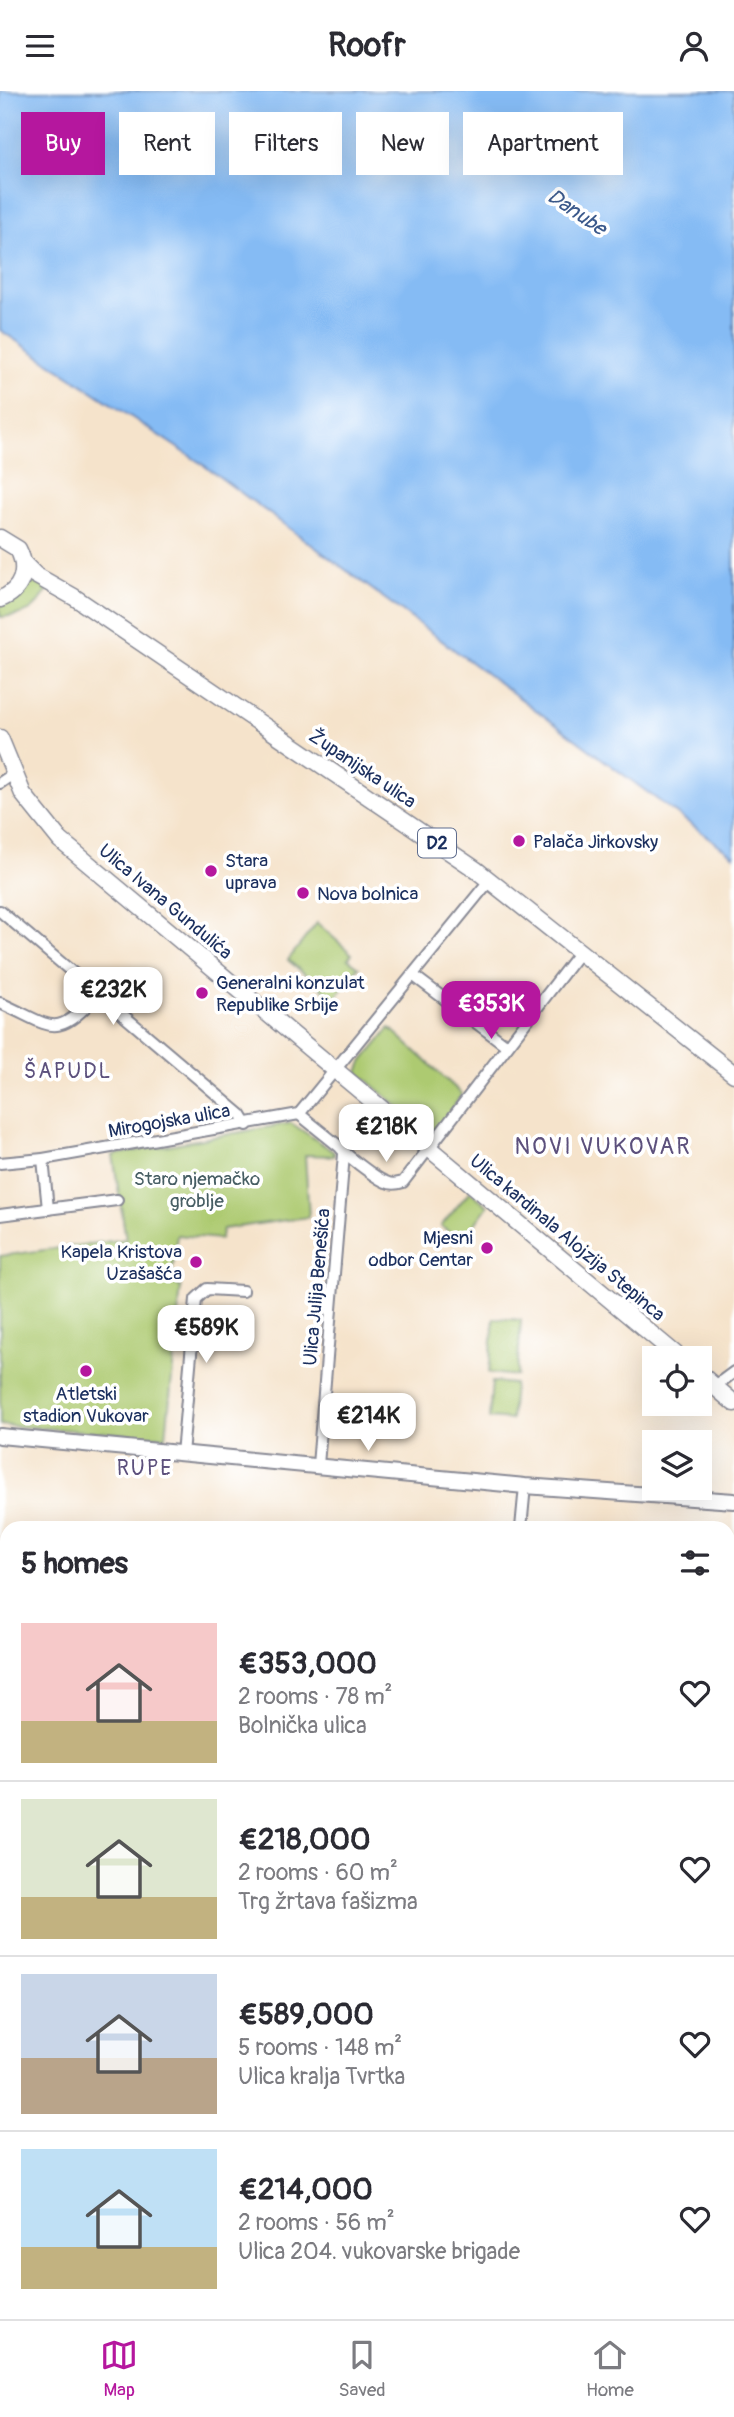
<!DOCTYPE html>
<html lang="en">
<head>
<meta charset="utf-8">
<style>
  body { margin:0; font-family:Pangolin,sans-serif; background:#f2f2f3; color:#2b2b33; height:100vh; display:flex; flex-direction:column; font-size:26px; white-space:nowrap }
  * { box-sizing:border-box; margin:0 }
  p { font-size:23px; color:#7c7c81 }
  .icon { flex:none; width:38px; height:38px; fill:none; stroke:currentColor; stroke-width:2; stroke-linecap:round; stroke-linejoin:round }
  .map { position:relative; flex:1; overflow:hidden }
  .side { position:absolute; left:0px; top:1430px; width:735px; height:800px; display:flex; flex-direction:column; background:#fff; border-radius:21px 21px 0 0; box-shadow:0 7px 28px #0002 }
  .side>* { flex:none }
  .banner { position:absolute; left:21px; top:21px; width:693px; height:63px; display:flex; gap:14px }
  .controls { position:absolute; left:642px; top:1255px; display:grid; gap:14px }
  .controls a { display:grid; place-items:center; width:70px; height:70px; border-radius:0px; background:#fff; box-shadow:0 7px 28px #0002; font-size:35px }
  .price { position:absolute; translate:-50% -60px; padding:0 16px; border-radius:14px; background:#fff; color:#222; font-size:23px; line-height:46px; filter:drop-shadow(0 2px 4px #0008) }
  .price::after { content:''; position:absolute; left:50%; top:42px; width:21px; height:16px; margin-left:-10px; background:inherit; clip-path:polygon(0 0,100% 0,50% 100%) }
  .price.selected { background:#b5179e; color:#fff }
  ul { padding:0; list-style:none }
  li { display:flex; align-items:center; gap:21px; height:175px; padding:0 21px }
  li+li { border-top:2px solid #e1e1e2 }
  li span { display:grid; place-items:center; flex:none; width:196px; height:140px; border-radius:0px; color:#555 }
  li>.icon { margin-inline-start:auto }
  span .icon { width:84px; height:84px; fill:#fffc; stroke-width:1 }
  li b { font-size:30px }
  h2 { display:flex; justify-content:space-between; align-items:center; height:84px; padding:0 21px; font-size:30px }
  .tag { padding:0 24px; border-radius:0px; background:#fff; box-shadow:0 7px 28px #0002; font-size:24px; line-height:63px }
  .tag.selected { background:#b5179e; color:#fff }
  header { display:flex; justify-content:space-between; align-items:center; height:91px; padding:0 21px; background:#fff; font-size:32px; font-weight:800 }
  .menu { display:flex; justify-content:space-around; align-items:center; height:98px; border-top:2px solid #e1e1e2; background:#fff; font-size:19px; color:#7c7c81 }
  .menu a { display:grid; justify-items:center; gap:4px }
  .menu .selected { color:#b5179e }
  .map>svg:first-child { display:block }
  .green { fill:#adca71; stroke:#647c68; stroke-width:2 }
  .forest { fill:#8aae63; stroke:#526e60; stroke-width:2 }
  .water { fill:#85bbf4; stroke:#5075a9; stroke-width:2 }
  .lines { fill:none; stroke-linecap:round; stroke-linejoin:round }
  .street-casing { stroke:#888994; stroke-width:14 }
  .secondary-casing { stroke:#888994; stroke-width:18 }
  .primary-casing { stroke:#888994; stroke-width:19 }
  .street { stroke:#fff; stroke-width:10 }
  .secondary { stroke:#fff; stroke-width:14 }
  .primary { stroke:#fff; stroke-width:16 }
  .poi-dot { fill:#b5179e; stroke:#fff; stroke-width:2.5 }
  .labels { text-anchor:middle; stroke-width:7; stroke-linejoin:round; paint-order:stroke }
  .shield { fill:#fff; stroke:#5f6d8e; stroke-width:2 }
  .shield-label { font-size:18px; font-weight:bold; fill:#1b2f5e }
  .street-label { font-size:19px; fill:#1b2f5e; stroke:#fff }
  .poi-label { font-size:19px; fill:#1b2f5e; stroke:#fff; text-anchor:start }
  .park-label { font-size:19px; fill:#475e64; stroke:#fff }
  .water-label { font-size:21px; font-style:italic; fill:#3b598b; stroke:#fff }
  .neighbourhood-label { font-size:21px; letter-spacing:2px; fill:#5c507c; stroke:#fff }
  .quarter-label { font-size:23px; letter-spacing:2px; fill:#5c507c; stroke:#fff }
</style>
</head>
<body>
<header><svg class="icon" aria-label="menu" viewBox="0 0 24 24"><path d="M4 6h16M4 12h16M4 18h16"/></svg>Roofr<svg class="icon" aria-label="person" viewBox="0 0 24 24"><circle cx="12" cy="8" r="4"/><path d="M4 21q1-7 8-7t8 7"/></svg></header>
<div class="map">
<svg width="734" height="2228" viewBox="0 0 734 2228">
  <rect width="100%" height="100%" fill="#fff"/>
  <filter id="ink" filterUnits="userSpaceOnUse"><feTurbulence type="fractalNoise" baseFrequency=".0143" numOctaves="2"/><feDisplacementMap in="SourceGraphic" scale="14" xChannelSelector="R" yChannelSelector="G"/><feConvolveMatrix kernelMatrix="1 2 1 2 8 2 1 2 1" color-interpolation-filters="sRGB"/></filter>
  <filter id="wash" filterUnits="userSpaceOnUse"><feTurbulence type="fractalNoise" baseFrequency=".00686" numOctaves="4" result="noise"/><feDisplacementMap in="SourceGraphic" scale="28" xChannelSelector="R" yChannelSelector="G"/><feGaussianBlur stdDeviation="1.57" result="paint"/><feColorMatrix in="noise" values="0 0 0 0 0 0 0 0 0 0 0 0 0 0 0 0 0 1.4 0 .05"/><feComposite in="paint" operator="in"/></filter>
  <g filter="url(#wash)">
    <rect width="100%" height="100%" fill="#f5e3cb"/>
    <g class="green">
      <path d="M28,488L49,497C33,522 29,523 0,526V513Z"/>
      <path d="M317,832L352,863L348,868L359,876L354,882L356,884L351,891L348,889L335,908L288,869Z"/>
      <path d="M390,937L462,1003L433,1046L358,981L362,971Z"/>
      <path d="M291,1032L334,1061V1065L305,1064L309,1126L223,1138L220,1148L177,1144L171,1191L181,1196L166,1346L0,1334V1165L126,1148L113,1064Z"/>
      <path d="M470,1100L488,1115L464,1148L460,1149L441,1135Z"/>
      <path d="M494,1227L521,1229L517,1285L489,1282Z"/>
      <path d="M492,1291L514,1293L511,1329L489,1327Z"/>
    </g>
    <path class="forest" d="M7,1824V1916H0V1825Z"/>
    <path class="water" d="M0,0H734V765L202,373L0,239Z"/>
  </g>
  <g filter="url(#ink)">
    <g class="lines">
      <defs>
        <g id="street">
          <path d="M0,692L13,683"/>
          <path d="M489,790L299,1023L340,1056C344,1063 377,1088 386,1091C392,1094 397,1093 403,1091L579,862"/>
          <path d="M0,820L241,1024L247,1034"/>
          <path d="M414,885L507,955"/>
          <path d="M0,912C53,935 54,951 98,903"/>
          <path d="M43,1068L48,1118"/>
          <path d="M0,1072L43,1068L299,1023"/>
          <path d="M0,1124L117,1109"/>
          <path d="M715,1295L734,1281"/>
          <path d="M182,1363L196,1208L207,1198L243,1200"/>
          <path d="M318,1374L344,1063"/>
          <path d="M521,1437L525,1395"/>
          <path d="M728,1907L734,1908"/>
          <path d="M728,2020L734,2022"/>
          <path d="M728,2149L734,2128"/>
          <path d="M468,2222L469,2228"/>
          <path d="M21,2228L22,2222"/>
          <path d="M710,2228L711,2222"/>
        </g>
        <path id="secondary" d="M0,1345L525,1395L734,1410"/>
        <g id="primary">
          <path d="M0,447L18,458C29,479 22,500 0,508"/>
          <path d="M24,473L35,484L74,506L475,778L734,983"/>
          <path d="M0,647L23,703L60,749L680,1267"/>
          <path d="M700,1283L734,1312"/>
        </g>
      </defs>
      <use href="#street" class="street-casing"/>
      <use href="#secondary" class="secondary-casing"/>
      <use href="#primary" class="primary-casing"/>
      <use href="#street" class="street"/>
      <use href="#secondary" class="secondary"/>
      <use href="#primary" class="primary"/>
    </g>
  </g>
  <g class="poi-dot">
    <circle cx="519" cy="750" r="7"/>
    <circle cx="211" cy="780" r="7"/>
    <circle cx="303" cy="802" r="7"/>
    <circle cx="202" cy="902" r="7"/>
    <circle cx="487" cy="1157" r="7"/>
    <circle cx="196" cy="1171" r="7"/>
    <circle cx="86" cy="1280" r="7"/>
  </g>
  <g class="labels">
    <rect class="shield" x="418" y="737.5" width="38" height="29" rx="5"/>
    <g class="shield-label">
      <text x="437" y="758">D2</text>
    </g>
    <g class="street-label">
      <text transform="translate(363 677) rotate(34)" y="7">Županijska ulica</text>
      <text transform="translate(166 810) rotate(40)" y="7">Ulica Ivana Gundulića</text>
      <text transform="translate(169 1029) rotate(-10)" y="7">Mirogojska ulica</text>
      <text transform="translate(568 1146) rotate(40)" y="7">Ulica kardinala Alojzija Stepinca</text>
      <text transform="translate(316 1196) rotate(-85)" y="7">Ulica Julija Benešića</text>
    </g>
    <g class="poi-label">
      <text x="533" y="757">Palača Jirkovsky</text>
      <text x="225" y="776">Stara<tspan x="225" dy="22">uprava</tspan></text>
      <text x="317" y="809">Nova bolnica</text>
      <text x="216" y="898">Generalni konzulat<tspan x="216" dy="22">Republike Srbije</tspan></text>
      <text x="473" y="1153" text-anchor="end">Mjesni<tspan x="473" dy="22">odbor Centar</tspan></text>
      <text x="182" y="1167" text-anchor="end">Kapela Kristova<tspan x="182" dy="22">Uzašašća</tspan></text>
      <text x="86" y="1309" text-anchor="middle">Atletski<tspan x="86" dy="22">stadion Vukovar</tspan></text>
    </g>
    <g class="park-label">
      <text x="197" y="1094">Staro njemačko<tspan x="197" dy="22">groblje</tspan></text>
    </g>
    <g class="water-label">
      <text transform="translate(577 121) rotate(34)" y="7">Danube</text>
    </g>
    <g class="neighbourhood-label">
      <text x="68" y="987">ŠAPUDL</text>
      <text x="145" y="1384">RUPE</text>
    </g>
    <g class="quarter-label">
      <text x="603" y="1063">NOVI VUKOVAR</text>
    </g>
  </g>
</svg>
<div class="controls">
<a><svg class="icon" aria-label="locate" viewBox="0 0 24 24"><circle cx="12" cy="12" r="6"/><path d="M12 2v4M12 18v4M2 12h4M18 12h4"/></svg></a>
<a><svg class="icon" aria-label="layers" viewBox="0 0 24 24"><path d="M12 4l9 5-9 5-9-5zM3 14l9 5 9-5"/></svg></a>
</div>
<b class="price" style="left:113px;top:936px">€232K</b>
<b class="price selected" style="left:491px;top:950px">€353K</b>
<b class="price" style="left:386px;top:1073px">€218K</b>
<b class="price" style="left:206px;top:1274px">€589K</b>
<b class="price" style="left:368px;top:1362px">€214K</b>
<div class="banner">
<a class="tag selected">Buy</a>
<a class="tag">Rent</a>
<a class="tag">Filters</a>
<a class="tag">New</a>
<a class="tag">Apartment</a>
</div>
<section class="side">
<h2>5 homes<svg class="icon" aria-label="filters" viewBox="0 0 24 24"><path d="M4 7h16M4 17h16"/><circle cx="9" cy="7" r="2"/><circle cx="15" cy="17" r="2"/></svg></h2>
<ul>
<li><span style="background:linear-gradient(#f6c9c9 70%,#c2b280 0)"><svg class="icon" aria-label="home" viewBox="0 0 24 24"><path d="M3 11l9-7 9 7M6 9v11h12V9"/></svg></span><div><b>€353,000</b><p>2 rooms · 78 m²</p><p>Bolnička ulica</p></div><svg class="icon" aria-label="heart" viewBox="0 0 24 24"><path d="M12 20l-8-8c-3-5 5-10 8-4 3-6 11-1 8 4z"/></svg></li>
<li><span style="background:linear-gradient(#dfe7d0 70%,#c2b280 0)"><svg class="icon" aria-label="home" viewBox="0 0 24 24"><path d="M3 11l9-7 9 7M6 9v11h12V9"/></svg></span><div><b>€218,000</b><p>2 rooms · 60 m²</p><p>Trg žrtava fašizma</p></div><svg class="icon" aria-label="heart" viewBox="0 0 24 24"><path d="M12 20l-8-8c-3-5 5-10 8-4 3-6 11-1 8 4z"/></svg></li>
<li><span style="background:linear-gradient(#c9d6e8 60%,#b9a48a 0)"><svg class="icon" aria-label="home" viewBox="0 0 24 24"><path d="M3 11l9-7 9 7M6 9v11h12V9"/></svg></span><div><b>€589,000</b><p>5 rooms · 148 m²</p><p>Ulica kralja Tvrtka</p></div><svg class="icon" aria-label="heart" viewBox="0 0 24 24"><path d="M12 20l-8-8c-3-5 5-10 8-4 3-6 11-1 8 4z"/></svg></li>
<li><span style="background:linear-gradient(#bfe0f5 70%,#c2b280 0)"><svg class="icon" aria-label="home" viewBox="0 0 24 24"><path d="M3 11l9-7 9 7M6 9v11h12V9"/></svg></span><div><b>€214,000</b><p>2 rooms · 56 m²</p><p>Ulica 204. vukovarske brigade</p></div><svg class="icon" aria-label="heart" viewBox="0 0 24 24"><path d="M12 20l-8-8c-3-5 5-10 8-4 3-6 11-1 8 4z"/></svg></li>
</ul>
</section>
</div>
<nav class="menu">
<a class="selected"><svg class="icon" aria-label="map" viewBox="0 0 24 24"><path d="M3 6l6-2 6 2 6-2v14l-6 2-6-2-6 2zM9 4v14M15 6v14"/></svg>Map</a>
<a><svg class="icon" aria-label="saved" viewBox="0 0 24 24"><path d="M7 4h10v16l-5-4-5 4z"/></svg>Saved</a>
<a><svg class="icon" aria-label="home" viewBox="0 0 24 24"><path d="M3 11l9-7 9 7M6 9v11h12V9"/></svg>Home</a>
</nav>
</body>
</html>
